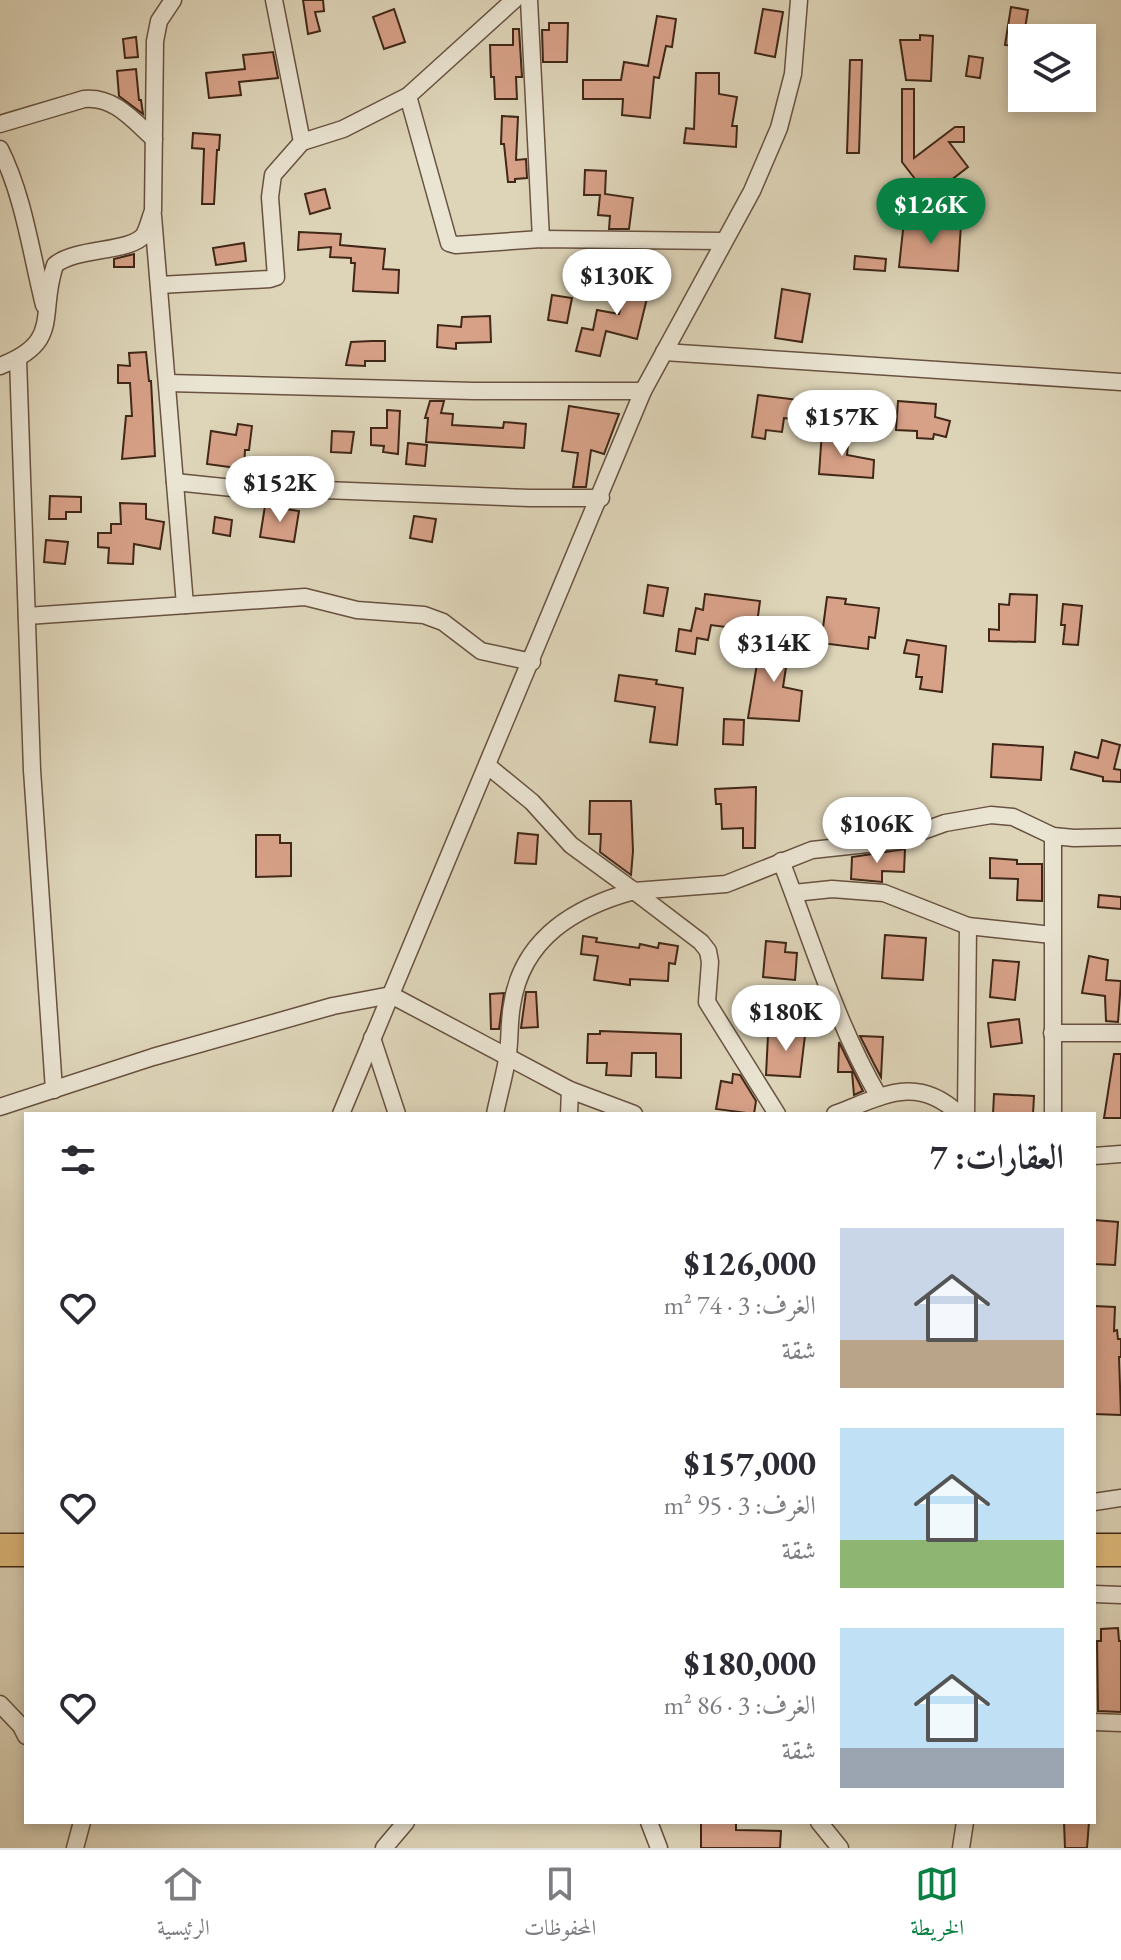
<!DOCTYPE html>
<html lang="ar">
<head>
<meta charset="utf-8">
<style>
  body { margin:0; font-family:"EB Garamond",Amiri,serif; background:#f7f7f7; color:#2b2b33; direction:rtl; height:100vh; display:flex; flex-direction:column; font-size:30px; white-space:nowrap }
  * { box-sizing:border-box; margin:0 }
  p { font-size:26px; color:#7c7c81 }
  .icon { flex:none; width:44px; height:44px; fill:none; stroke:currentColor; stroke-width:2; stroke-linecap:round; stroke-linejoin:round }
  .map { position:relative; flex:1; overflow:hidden; direction:ltr }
  .side { position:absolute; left:24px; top:1112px; width:1072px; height:712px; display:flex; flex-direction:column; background:#fff; border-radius:0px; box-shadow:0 4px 12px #0003; direction:rtl }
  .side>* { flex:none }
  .controls { position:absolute; left:1008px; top:24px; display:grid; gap:16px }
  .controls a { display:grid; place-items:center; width:88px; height:88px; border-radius:0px; background:#fff; box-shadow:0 4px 12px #0003; font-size:40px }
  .price { position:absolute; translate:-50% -68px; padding:0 18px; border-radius:28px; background:#fff; color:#222; font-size:26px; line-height:52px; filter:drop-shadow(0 2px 4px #0008) }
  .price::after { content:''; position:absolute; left:50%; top:48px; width:24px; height:18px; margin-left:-12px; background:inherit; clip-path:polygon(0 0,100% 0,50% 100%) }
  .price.selected { background:#0b8043; color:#fff }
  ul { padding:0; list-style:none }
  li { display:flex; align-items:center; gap:24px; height:200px; padding:0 32px }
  li span { display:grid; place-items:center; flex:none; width:224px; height:160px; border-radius:0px; color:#555 }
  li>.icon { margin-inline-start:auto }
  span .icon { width:96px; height:96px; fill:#fffc; stroke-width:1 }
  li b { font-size:34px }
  h2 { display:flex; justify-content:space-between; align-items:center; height:96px; padding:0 32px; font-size:34px }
  .dock { display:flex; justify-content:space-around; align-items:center; height:112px; border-top:2px solid #e1e1e2; background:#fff; font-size:22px; color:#7c7c81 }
  .dock a { display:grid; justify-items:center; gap:4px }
  .dock .selected { color:#0b8043 }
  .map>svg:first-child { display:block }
  .building { fill:#d7a188; stroke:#402717; stroke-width:2 }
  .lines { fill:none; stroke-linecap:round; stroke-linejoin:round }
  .street-casing { stroke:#685240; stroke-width:19 }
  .highway-casing { stroke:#402717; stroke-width:35 }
  .street { stroke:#eae4d2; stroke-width:16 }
  .highway { stroke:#dfba7c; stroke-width:32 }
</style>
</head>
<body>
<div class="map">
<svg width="1121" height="1848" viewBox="0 0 1121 1848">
  <rect width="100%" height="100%" fill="#ded5b9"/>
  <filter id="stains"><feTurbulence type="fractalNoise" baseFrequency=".0025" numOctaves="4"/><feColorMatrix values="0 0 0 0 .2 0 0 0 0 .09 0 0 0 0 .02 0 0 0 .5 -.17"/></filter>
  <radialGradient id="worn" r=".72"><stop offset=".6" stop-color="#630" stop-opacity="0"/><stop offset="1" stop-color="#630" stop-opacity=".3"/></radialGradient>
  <g class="building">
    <path d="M303,0H323L324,11L315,12L320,31L308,34Z"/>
    <path d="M1011,7L1028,10L1022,47L1005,45Z"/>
    <path d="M394,9L405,42L384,49L373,17Z"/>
    <path d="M763,9L783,12L775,57L755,53Z"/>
    <path d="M657,16L676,19L672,47L666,46L659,78L654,77L650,118L622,115L623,99H583V80H621L624,62L648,66Z"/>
    <path d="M549,23H568L567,62H543L542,30H549Z"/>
    <path d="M513,29H519L522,77H516L517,99H495L494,77H491L490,45H513Z"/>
    <path d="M920,35L933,36L931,81L906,80L900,40H920Z"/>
    <path d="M136,37L138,57L125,58L123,39Z"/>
    <path d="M273,52L278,78L239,82L241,95L209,98L206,73L245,69L243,55Z"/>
    <path d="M969,56L983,58L980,78L966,76Z"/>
    <path d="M850,60H862L859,153H847Z"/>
    <path d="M136,69L139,100H141L143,114L119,96L117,71Z"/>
    <path d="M696,73H719V94L737,97L732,126H737L736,147L684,143L686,128L694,129Z"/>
    <path d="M902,89H914V158L955,127H964V142H949L968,167L929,197L902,162Z"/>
    <path d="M502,116L518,117L516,160L526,159L527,178L515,179V182H508L504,144H501Z"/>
    <path d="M193,133L220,135L219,150H217L214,204H202L204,149L192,148Z"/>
    <path d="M585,170L606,171L605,194L633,198L629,229H609L610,216L598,215L600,195H584Z"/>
    <path d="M325,189L330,208L310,214L305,194Z"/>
    <path d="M904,221L961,224L958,271L899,267Z"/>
    <path d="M299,232L341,234L340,245L385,249L383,269L399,270L398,293L353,291L355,263H351V258L330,257L331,247L298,250Z"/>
    <path d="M244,243L246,261L216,265L213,248Z"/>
    <path d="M134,254V267H114V259Z"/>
    <path d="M855,256L886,259L885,271L854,269Z"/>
    <path d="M624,268L642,272L638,292L648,294L637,339L606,331L600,356L576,351L582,328L593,330L597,310L619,314L626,287L620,286Z"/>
    <path d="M782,289L810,294L802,342L775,338Z"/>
    <path d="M552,295L572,298L567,323L548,320Z"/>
    <path d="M490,316L491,342L456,343V349L437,347L438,325L461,327L462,317Z"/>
    <path d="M372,341H385V361H365V366L346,365L351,342Z"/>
    <path d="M146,352L149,381H151L155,456L122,459L126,416H132L130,383H118V365L130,366L129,353Z"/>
    <path d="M758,395L798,400L799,397L818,400L815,422L784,418L782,432L766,430L765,439L752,437Z"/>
    <path d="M430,401H444L441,413L453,414L452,425L503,428L504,422L526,424L524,448L426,442L428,418H425Z"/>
    <path d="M898,401L936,404L935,417L950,421L946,437L934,434L933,439L917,438V431L896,430Z"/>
    <path d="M569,406L619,414L604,454L591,450L586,487H573L578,453L562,451Z"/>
    <path d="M387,410L400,411L398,454L383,452L384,446L371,445V428H387Z"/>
    <path d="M238,424L252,426L249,450H245L244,469L207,464L211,431L236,435Z"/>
    <path d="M332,431L354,432L351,453L331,452Z"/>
    <path d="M822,431L849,433L847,455L874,460L873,478L819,474Z"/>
    <path d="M408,443L427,445L425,466L406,464Z"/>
    <path d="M50,496L81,497V512H66V519H49Z"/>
    <path d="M120,503L146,504V519L164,522L160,549L134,544L133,564L108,563L109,548L98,547V533H111V524H121Z"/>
    <path d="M265,506L299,511L294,542L260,537Z"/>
    <path d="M414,516L436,519L432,542L410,538Z"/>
    <path d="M215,517L232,520L230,536L213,533Z"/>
    <path d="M46,540L68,542L65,564L44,562Z"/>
    <path d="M648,585L668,588L663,616L644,613Z"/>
    <path d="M705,594L760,601L756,631L711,625L708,640L697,638L695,654L676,651L679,629L691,631L696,608L703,610Z"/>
    <path d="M1010,594L1037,595L1035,642L989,641V629L999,630V604L1009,605Z"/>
    <path d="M827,597L846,599L845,604L879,608L875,638L869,637L868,649L821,643Z"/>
    <path d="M1063,604L1082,606L1078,645L1063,644L1065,625H1061Z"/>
    <path d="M759,637L790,641L783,687L802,691L799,721L748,718L759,652H757Z"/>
    <path d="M907,640L946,646L942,692L920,689L922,677H916L919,655L904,653Z"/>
    <path d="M619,675L657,680L656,684L683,688L677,745L650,742L655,707L615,701Z"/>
    <path d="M724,719L744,720L743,745L723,744Z"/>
    <path d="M1102,740L1120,745L1114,769L1121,770V782L1103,781V777L1071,769L1075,752L1098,758Z"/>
    <path d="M993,744L1043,747L1041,780L991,777Z"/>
    <path d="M756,787L755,848H743V828L722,829L721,804H716L715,789Z"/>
    <path d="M590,801H631L633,851L631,875L600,852L601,834H589Z"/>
    <path d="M518,833L538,835L536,864L515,863Z"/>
    <path d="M256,835H280V843H291V876L256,877Z"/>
    <path d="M905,849L904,872L882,871V882L851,879L852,857Z"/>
    <path d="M990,858L1017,860V864H1042V901L1017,900L1018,879L990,878Z"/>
    <path d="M1099,895L1121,897V909L1098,907Z"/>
    <path d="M885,935L926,938L923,980L882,978Z"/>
    <path d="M583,936L597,938L596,942L639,948L640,944L658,948L659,943L678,946L675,964L669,963L668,981L630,979V985L594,980L598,956L581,954Z"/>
    <path d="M766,941L786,943L785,952L797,953L795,980L763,977Z"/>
    <path d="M1089,956L1108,960L1106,980L1121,981L1118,1022L1106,1021L1105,996L1082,993Z"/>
    <path d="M993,960L1019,962L1015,1000L990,997Z"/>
    <path d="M526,992H536L538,1027L521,1028Z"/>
    <path d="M504,993L499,1029H491L490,994Z"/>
    <path d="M1019,1019L1022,1043L991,1047L988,1023Z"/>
    <path d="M792,1024L806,1027L800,1077L766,1075L768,1035L790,1036Z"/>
    <path d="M600,1031L681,1034V1078L656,1077V1053H632L631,1076L606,1075L607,1063H587L588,1034H600Z"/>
    <path d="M860,1036L883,1037L881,1077L874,1064Z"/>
    <path d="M839,1042L863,1091L854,1095L852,1072H838Z"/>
    <path d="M1114,1054H1121V1118H1104Z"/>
    <path d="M733,1074L740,1075L756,1101L754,1114L716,1109L721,1081L732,1083Z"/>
    <path d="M994,1094L1034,1096L1033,1114H993Z"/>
    <path d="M1094,1220L1118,1222L1115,1265L1094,1264Z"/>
    <path d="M1094,1306L1115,1307L1114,1331L1117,1330L1118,1339H1121V1357H1119L1121,1415L1094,1414Z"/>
    <path d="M1118,1628L1119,1641H1121V1712L1098,1711L1097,1641H1101V1629Z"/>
    <path d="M701,1822H736V1830L781,1831L780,1848H701Z"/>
    <path d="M1064,1822H1089L1087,1848H1065Z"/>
  </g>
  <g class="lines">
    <defs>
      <g id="street">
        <path d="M274,0L302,142"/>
        <path d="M529,0L541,239"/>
        <path d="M408,96L449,243L456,245L541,239L723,241"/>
        <path d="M0,124L84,99C114,96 133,120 154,139"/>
        <path d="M0,149C24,197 31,253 44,305"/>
        <path d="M153,216L185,605"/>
        <path d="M159,285L270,279L276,277L270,197L273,175L302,142L343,129L408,96L514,0"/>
        <path d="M664,352L1121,382"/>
        <path d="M18,359L32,770L54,1090"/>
        <path d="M0,366C63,342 38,315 55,265C76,247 130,253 144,235C148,228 150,218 153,211L155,41L159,21L173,0"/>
        <path d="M168,383L474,391H643"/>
        <path d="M175,482L301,495L324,490L530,498H601"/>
        <path d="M27,616L305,597L357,610L424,615L443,622L481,651L532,662"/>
        <path d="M488,766L532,802L571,845L634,891L726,884L812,850L895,841L945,823L991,815L1013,817L1053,836L1074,838L1121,837"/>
        <path d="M1053,836V1114"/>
        <path d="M781,861C812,941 836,1023 879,1097"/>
        <path d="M794,893L832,889L884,893L968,926L1052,935"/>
        <path d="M1052,1033H1121"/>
        <path d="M372,1038L397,1114"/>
        <path d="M0,1107L153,1057L333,1006L391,995L570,1090L634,1114"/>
        <path d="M341,1114L643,391L752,191L779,128L793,74L799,0"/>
        <path d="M495,1114C499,1094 505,1074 508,1054C510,1038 509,1021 512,1005C522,938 575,907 634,891L701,942L708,951L710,962L707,1002L777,1114"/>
        <path d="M569,1114L570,1090"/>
        <path d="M835,1114C883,1096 916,1074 959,1114"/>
        <path d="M966,1114L968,926"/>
        <path d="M1094,1156L1121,1154"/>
        <path d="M1094,1502L1121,1498"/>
        <path d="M1094,1594L1121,1595"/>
        <path d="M0,1704L21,1726L26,1736"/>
        <path d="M1094,1722L1121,1723"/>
        <path d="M649,1822L659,1848"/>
        <path d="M819,1822L840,1848"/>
        <path d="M75,1848L82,1822"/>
        <path d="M384,1848L406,1822"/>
        <path d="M961,1848L965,1822"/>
      </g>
      <g id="highway">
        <path d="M0,1550H26"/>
        <path d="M1094,1550H1121"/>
      </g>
    </defs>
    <use href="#street" class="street-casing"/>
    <use href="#highway" class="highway-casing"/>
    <use href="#street" class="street"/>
    <use href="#highway" class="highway"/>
  </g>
  <rect width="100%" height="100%" filter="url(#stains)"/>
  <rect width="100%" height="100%" fill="url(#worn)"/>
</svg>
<div class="controls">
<a><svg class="icon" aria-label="layers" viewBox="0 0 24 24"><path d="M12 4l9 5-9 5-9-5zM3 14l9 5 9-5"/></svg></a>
</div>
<b class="price selected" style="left:931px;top:246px">$126K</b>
<b class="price" style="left:617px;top:317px">$130K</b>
<b class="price" style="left:842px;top:458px">$157K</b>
<b class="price" style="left:280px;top:524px">$152K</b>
<b class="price" style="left:774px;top:684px">$314K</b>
<b class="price" style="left:877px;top:865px">$106K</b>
<b class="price" style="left:786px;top:1053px">$180K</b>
<section class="side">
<h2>العقارات: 7<svg class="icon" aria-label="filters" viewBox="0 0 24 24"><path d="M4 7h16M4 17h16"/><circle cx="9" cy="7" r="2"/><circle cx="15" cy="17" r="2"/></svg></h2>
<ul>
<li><span style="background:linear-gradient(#c9d6e8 70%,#b9a48a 0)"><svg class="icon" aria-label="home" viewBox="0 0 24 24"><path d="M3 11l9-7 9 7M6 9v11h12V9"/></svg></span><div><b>$126,000</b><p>الغرف: 3 · 74 m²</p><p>شقة</p></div><svg class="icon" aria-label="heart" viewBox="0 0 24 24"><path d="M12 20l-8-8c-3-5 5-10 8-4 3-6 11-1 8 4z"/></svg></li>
<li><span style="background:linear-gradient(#bfe0f5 70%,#8fb573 0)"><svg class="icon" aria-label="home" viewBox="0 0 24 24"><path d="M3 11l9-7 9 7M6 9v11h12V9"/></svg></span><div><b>$157,000</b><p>الغرف: 3 · 95 m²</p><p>شقة</p></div><svg class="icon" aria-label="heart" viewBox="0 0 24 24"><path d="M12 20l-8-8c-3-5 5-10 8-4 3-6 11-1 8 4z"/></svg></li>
<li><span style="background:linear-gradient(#bfe0f5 75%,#9aa5b1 0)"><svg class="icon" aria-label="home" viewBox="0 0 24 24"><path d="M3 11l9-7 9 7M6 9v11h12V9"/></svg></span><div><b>$180,000</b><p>الغرف: 3 · 86 m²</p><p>شقة</p></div><svg class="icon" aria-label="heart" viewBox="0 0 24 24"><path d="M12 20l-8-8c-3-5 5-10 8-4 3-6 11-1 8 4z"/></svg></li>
</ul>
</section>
</div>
<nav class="dock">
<a class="selected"><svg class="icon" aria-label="map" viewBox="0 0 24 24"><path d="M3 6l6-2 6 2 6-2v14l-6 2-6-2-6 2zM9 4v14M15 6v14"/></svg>الخريطة</a>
<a><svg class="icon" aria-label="saved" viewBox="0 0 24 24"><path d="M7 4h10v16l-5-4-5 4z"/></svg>المحفوظات</a>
<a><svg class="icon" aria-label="home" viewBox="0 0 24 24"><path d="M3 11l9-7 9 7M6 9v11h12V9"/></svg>الرئيسية</a>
</nav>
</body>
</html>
